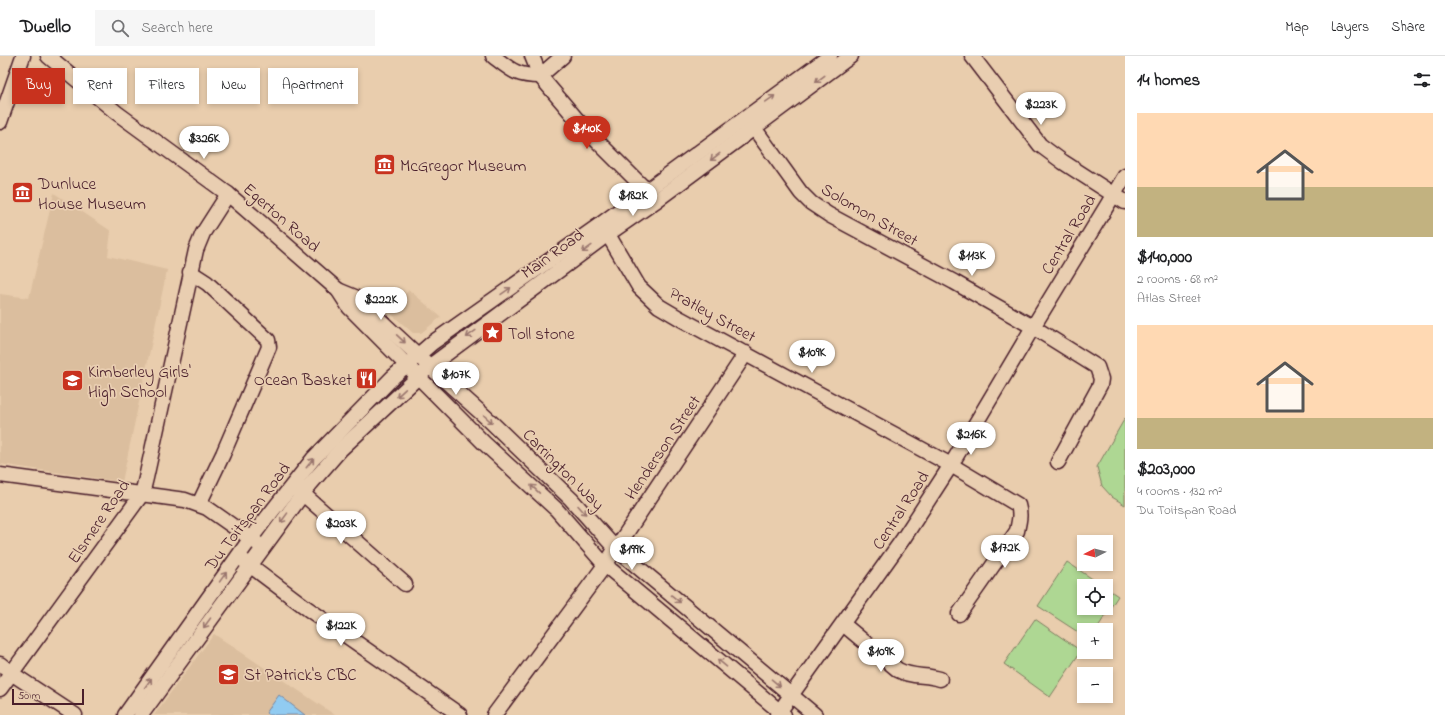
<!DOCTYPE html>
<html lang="en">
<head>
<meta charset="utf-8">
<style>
  body { margin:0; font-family:"Indie Flower",sans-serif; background:#f6f6f6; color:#202124; height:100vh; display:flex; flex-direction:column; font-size:15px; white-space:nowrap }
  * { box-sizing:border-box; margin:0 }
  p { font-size:13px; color:#757577 }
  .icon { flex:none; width:22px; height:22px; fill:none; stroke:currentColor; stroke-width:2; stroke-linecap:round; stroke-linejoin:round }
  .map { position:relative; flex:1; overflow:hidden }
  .details { display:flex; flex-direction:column; background:#fff; width:320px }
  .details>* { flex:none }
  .banner { position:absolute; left:12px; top:12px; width:380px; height:36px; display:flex; gap:8px }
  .needle { width:26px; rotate:264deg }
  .controls { position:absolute; left:1077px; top:479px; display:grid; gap:8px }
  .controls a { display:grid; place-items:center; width:36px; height:36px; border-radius:0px; background:#fff; box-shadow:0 2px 6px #0003; font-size:20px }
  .scale { position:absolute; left:12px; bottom:10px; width:72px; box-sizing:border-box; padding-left:4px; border:2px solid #4a1f2b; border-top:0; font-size:11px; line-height:14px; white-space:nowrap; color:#4a1f2b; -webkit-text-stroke:3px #e9ceb1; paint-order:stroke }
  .price { position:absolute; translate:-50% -34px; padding:0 9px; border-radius:14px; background:#fff; color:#222; font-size:13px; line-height:26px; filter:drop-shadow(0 1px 2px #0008) }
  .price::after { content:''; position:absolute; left:50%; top:24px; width:12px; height:9px; margin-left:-6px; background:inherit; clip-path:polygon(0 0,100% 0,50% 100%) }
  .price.selected { background:#c8321e; color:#fff }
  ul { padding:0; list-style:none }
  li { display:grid; align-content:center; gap:8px; height:212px; padding:0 12px }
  li span { display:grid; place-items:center; height:124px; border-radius:0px; color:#555 }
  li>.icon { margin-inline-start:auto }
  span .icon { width:72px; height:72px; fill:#fffc; stroke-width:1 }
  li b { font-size:17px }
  h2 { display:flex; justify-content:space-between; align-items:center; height:48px; padding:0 12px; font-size:17px }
  .tag { padding:0 14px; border-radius:0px; background:#fff; box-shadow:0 2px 6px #0003; font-size:14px; line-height:36px }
  .tag.selected { background:#c8321e; color:#fff }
  header { display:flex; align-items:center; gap:24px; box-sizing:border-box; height:56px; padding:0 20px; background:#fff; border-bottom:1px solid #e0e0e0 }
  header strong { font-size:19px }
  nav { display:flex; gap:22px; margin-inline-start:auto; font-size:14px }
  .search { width:280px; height:36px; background:#f6f6f6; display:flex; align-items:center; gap:10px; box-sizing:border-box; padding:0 14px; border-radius:0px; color:#757577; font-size:15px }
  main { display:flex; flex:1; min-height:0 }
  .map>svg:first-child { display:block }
  .built { fill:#dbbe9e }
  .green { fill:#aed793; stroke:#7c7b5f }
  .water { fill:#91cbf1; stroke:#7586a2 }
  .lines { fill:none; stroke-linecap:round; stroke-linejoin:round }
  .minor-casing { stroke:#4a1f2b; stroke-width:17 }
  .minor { stroke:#e9ceb1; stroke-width:14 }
  .oneway { stroke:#9a766e }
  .labels { text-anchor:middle; stroke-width:3.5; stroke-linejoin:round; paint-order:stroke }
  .poi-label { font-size:17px; fill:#4a1f2b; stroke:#e9ceb1; text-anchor:start }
  .street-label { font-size:17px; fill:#4a1f2b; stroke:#e9ceb1 }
</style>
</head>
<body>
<header>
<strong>Dwello</strong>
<div class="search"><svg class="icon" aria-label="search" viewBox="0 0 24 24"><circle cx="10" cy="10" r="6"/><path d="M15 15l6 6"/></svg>Search here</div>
<nav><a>Map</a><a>Layers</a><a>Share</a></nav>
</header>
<main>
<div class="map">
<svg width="1125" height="659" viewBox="0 0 1125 659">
  <rect width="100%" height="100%" fill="#e9cdad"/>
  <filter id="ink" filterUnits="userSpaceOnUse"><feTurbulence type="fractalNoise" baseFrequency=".025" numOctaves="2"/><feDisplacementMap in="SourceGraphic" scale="8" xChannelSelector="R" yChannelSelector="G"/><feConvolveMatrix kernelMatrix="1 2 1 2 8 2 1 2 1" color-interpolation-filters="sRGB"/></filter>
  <g filter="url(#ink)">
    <g class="built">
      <path d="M54,137L111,175L108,200L167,214L122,426L0,408V238L29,242Z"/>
      <path d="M409,234L441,261L421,277H413L389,256Z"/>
      <path d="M214,578L335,659H154Z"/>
    </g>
    <g class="green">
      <path d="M1125,362V449L1112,441L1102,430L1097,411Z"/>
      <path d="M1067,506L1103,530H1084V552H1106V532L1118,540L1096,574H1084V580L1038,550Z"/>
      <path d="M1035,563L1081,595L1050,641L1004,608Z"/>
    </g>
    <path class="water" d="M279,639L305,659H269L266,657Z"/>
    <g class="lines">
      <defs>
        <g id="minor">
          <path d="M48,0L117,57L228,138L338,234L349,251L484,387L556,453L605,509L784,659"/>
          <path d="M493,0C511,14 516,20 540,20"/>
          <path d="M532,0L540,20L585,73L653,141"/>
          <path d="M972,0L1040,89L1063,106L1125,146"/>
          <path d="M540,20L563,0"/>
          <path d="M749,65L801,137L811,147L829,159L954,226L1033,271L1097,311L1101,323L1100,329L1058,406"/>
          <path d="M0,66L23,0"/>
          <path d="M603,170L639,231L659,250L681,263L951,409L1018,449C1021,459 1019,465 1017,475L959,558"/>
          <path d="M190,216L207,227L268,284L269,291L223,398L199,448"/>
          <path d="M338,234L355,241L439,319L489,364L571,443L615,492L815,659"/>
          <path d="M0,419L185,444L207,452L257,487"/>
          <path d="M295,433L302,437L405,528"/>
          <path d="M243,504L308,553L460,659"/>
          <path d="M843,568L898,614C913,622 925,618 940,623"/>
          <path d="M0,608L11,617L75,659"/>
          <path d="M0,633L142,438L146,422L196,194L203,177L228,138"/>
          <path d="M125,659L251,482L313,403L393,321L432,287L601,168L830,0"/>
          <path d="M141,659L307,432L341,393L430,310L608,178L657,144L851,0"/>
          <path d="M494,659L605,509L746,297"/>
          <path d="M777,659L903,483L951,409L1033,271L1125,120"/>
        </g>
      </defs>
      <use href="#minor" class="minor-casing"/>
      <use href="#minor" class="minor"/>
    </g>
    <defs><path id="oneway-shaft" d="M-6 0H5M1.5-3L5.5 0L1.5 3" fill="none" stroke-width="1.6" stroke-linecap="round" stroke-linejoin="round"/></defs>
    <g class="oneway">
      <use href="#oneway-shaft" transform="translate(820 23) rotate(143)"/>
      <use href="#oneway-shaft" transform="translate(770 43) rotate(-35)"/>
      <use href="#oneway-shaft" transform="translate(715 101) rotate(143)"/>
      <use href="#oneway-shaft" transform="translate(587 193) rotate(144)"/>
      <use href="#oneway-shaft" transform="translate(506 235) rotate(-35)"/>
      <use href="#oneway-shaft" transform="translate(471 278) rotate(144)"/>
      <use href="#oneway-shaft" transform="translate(401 283) rotate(43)"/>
      <use href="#oneway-shaft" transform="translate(401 337) rotate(137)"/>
      <use href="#oneway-shaft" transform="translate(488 363) rotate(42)"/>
      <use href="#oneway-shaft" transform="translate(310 407) rotate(-51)"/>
      <use href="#oneway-shaft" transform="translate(535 433) rotate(-137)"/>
      <use href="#oneway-shaft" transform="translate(582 454) rotate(48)"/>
      <use href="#oneway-shaft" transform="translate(284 462) rotate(126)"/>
      <use href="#oneway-shaft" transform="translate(223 521) rotate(-55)"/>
      <use href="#oneway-shaft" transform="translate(676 543) rotate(40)"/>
      <use href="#oneway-shaft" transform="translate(207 567) rotate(126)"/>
      <use href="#oneway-shaft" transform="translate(722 607) rotate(-140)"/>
      <use href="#oneway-shaft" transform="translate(148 627) rotate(-54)"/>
      <use href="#oneway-shaft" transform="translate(776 627) rotate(40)"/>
    </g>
  </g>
  <defs>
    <symbol id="museum-square" viewBox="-11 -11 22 22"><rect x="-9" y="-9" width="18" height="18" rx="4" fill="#c8321e" stroke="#e9ceb1"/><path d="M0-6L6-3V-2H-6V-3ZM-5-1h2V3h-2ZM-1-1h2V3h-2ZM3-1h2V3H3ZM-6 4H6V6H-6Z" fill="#fff"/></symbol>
    <symbol id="sight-square" viewBox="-11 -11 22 22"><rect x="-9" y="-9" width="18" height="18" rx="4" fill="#c8321e" stroke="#e9ceb1"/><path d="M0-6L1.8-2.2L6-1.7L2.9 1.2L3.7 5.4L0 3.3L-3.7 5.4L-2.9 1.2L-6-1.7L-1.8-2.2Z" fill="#fff"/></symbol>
    <symbol id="restaurant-square" viewBox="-11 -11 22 22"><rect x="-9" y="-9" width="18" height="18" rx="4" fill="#c8321e" stroke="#e9ceb1"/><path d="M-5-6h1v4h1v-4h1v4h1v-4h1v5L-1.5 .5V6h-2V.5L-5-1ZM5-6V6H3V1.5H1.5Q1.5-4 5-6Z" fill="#fff"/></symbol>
    <symbol id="school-square" viewBox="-11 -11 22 22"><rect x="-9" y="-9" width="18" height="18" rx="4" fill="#c8321e" stroke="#e9ceb1"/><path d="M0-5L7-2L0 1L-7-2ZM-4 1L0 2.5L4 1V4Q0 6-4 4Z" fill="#fff"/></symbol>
  </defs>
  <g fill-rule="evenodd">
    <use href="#museum-square" x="372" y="96" width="25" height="25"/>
    <use href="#museum-square" x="10" y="124" width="25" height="25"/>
    <use href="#sight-square" x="480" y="264" width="25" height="25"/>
    <use href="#restaurant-square" x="354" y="310" width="25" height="25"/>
    <use href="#school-square" x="60" y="312" width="25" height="25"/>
    <use href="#school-square" x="216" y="606" width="25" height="25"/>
  </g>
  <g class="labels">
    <g class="poi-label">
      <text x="400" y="115">McGregor Museum</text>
      <text x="38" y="133">Dunluce<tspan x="38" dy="20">House Museum</tspan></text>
      <text x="508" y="283">Toll stone</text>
      <text x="88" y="321">Kimberley Girls'<tspan x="88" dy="20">High School</tspan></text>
      <text x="352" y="329" text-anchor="end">Ocean Basket</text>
      <text x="244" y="624">St Patrick's CBC</text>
    </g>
    <g class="street-label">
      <text transform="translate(870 158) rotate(30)" y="6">Solomon Street</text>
      <text transform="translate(282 161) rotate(41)" y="6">Egerton Road</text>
      <text transform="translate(1068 178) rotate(-59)" y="6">Central Road</text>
      <text transform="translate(552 197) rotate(-36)" y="6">Main Road</text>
      <text transform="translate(713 258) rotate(29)" y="6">Pratley Street</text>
      <text transform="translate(662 391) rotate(-56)" y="6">Henderson Street</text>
      <text transform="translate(564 413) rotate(45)" y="6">Carrington Way</text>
      <text transform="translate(900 454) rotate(-57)" y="6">Central Road</text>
      <text transform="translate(247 460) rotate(-53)" y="6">Du Toitspan Road</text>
      <text transform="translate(98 465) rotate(-56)" y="6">Elsmere Road</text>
    </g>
  </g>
</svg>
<div class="controls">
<a><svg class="needle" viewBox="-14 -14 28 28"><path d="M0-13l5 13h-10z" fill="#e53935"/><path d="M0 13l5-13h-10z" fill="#757577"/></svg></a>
<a><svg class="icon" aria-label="locate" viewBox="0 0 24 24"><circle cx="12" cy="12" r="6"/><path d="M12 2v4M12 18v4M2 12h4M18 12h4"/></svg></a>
<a>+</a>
<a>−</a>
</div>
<div class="scale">50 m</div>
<b class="price" style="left:1041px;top:70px">$223K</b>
<b class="price selected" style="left:587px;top:94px">$140K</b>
<b class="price" style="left:204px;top:104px">$326K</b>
<b class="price" style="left:633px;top:161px">$182K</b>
<b class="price" style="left:972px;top:221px">$113K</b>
<b class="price" style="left:381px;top:265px">$222K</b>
<b class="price" style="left:812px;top:318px">$109K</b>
<b class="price" style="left:456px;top:340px">$107K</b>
<b class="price" style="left:971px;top:400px">$216K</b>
<b class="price" style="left:341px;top:489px">$203K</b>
<b class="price" style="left:1005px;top:513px">$172K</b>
<b class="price" style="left:632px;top:515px">$199K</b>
<b class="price" style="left:341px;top:591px">$122K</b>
<b class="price" style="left:881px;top:617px">$109K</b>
<div class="banner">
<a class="tag selected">Buy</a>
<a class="tag">Rent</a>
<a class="tag">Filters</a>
<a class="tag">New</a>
<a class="tag">Apartment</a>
</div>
</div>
<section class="details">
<h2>14 homes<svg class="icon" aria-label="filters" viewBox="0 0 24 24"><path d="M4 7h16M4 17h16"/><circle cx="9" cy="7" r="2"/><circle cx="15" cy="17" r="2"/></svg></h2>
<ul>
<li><span style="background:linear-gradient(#ffd9b3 60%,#c2b280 0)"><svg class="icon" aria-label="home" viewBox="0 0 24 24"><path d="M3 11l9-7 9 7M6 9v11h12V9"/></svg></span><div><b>$140,000</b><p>2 rooms · 68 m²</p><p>Atlas Street</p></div></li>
<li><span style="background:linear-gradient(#ffd9b3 75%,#c2b280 0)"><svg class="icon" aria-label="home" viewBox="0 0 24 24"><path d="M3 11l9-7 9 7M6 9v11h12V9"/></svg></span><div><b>$203,000</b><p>4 rooms · 132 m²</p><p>Du Toitspan Road</p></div></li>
</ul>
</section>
</main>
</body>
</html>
